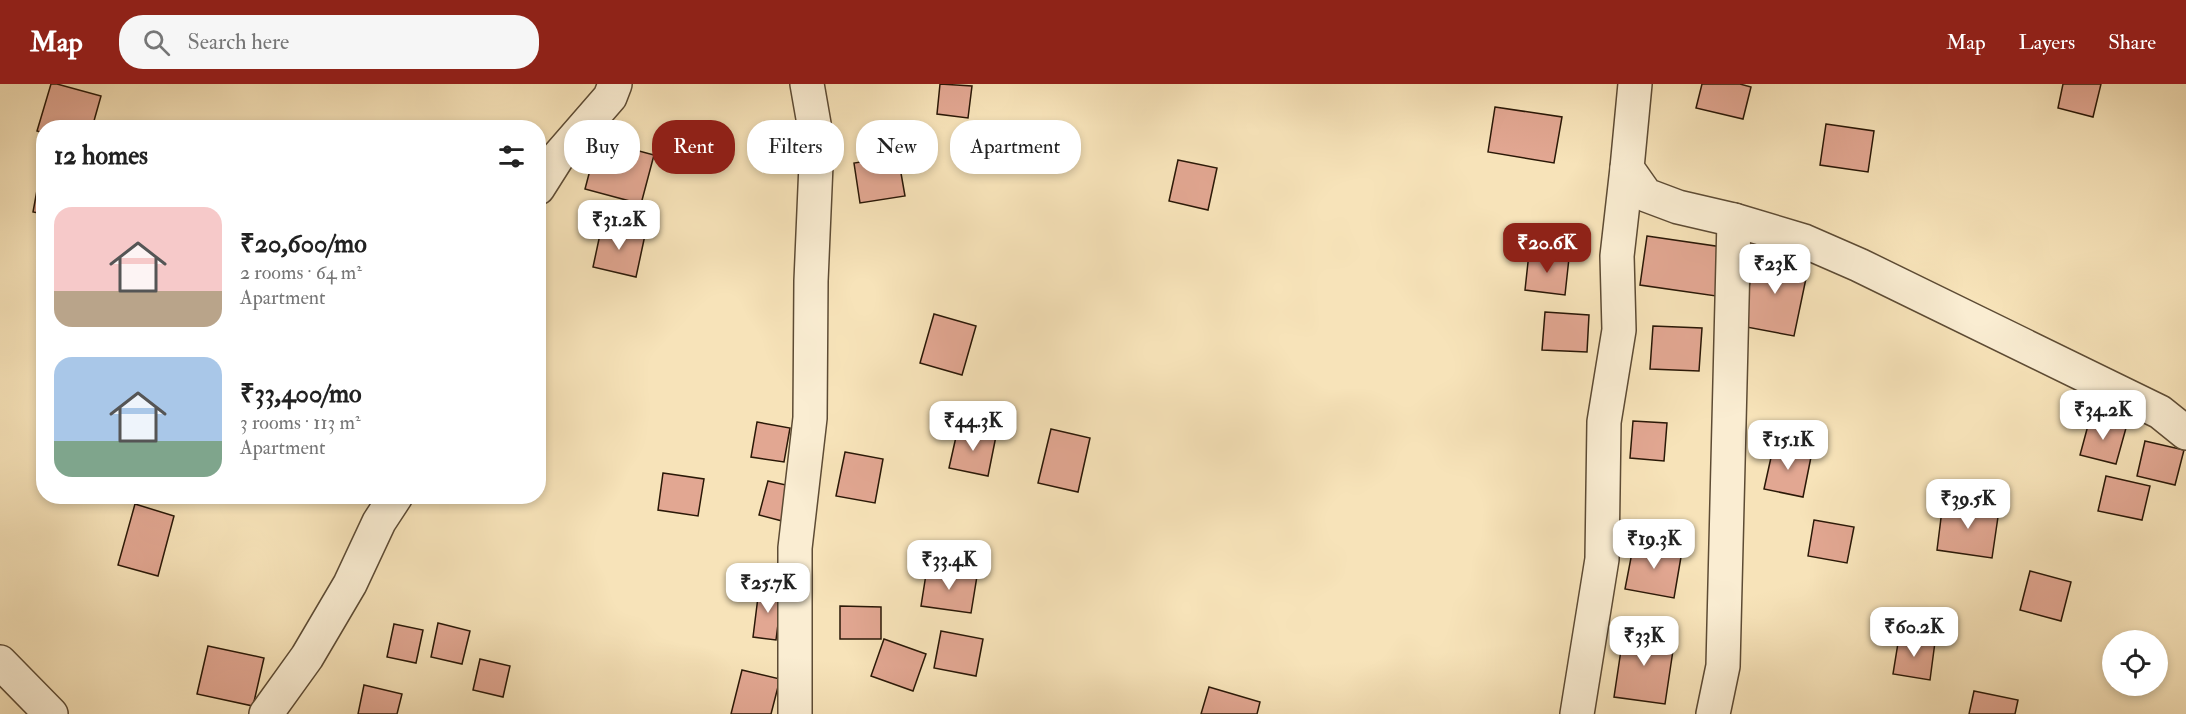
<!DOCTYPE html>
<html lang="en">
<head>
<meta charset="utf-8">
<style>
  body { margin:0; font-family:"IM FELL Double Pica",serif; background:#f6f6f6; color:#222; height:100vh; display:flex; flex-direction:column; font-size:22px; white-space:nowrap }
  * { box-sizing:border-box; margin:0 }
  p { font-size:20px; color:#767676 }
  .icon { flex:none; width:33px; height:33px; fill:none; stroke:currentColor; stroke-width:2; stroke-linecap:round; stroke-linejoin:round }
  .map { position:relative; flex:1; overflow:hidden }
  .drawer { position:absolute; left:36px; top:36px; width:510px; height:384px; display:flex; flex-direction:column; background:#fff; border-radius:24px; box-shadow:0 3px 9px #0003 }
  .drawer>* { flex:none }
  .banner { position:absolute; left:564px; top:36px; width:570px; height:54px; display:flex; gap:12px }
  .tools { position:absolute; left:2102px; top:546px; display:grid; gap:12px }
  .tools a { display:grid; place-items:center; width:66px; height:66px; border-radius:50%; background:#fff; box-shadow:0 3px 9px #0003; font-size:30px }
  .price { position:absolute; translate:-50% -51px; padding:0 14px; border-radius:12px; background:#fff; color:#222; font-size:20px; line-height:39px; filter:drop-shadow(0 2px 3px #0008) }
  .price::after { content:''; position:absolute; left:50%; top:36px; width:18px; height:14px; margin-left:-9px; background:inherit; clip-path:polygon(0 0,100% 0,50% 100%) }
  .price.on { background:#8f2418; color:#fff }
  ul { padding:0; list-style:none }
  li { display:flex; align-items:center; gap:18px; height:150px; padding:0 18px }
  li span { display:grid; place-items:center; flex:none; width:168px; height:120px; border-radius:18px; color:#555 }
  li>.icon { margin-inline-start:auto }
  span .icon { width:72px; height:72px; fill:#fffc; stroke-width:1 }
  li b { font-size:26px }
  h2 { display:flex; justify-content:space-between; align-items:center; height:72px; padding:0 18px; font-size:26px }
  .chip { padding:0 21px; border-radius:24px; background:#fff; box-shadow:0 3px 9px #0003; font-size:21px; line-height:54px }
  .chip.on { background:#8f2418; color:#fff }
  header { display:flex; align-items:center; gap:36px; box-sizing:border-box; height:84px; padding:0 30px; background:#8f2418; color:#fff }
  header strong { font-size:28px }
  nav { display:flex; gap:33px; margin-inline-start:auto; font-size:21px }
  .search { width:420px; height:54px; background:#f6f6f6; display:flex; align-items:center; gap:15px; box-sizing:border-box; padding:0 21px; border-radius:24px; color:#767676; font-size:22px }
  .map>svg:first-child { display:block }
  .building { fill:#e2a792; stroke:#2a1807; stroke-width:1.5 }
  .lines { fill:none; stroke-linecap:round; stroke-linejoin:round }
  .minor-casing { stroke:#5d4b34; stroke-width:36 }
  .tertiary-casing { stroke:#5d4b34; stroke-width:36 }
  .minor { stroke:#faedd2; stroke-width:33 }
  .tertiary { stroke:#faedd2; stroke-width:33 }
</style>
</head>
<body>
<header>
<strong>Map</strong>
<div class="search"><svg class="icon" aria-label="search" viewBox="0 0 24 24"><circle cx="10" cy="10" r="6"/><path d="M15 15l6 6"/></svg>Search here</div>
<nav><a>Map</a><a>Layers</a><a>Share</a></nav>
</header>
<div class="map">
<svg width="2186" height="630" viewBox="0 0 2186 630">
  <rect width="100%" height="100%" fill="#f7e3b9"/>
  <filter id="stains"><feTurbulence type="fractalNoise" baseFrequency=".00333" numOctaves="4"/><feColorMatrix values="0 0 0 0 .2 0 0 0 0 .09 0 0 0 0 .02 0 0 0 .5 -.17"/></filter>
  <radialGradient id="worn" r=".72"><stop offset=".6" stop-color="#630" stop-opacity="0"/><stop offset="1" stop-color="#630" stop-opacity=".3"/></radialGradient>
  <g class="building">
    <path d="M51,0H57L101,12L92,44H44V49L37,47Z"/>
    <path d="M940,0L972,2L968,34L937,30Z"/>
    <path d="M1702,0H1740L1751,3L1743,35L1696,24Z"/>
    <path d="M2063,0H2101L2093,33L2058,24Z"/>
    <path d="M1495,23L1562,33L1554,79L1488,68Z"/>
    <path d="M1826,40L1874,47L1868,88L1820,81Z"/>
    <path d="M598,56L654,71L641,120L585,105Z"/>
    <path d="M898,72L905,112L860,119L854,79Z"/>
    <path d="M1178,76L1217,84L1208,126L1169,117Z"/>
    <path d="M40,90L44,91V130L33,128Z"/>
    <path d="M602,141L645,151L636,193L593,183Z"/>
    <path d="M1647,152L1722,163L1716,212L1640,201Z"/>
    <path d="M1529,169L1569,174L1565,211L1525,206Z"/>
    <path d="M1756,169L1809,180L1794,252L1741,242Z"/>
    <path d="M1545,228L1589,231L1587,268L1542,266Z"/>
    <path d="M934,230L976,242L962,291L920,279Z"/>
    <path d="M1653,242L1702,244L1699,287L1650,285Z"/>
    <path d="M2090,334L2126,344L2116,380L2080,371Z"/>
    <path d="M1633,337L1667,339L1664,377L1630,374Z"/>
    <path d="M757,338L790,344L784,378L751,373Z"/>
    <path d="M958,344L996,352L988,392L949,384Z"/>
    <path d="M1051,345L1090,354L1078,408L1038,399Z"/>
    <path d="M2145,357L2184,366L2175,401L2137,392Z"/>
    <path d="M1774,360L1812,368L1803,413L1764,405Z"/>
    <path d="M845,368L883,375L875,419L836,412Z"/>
    <path d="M663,389L704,395L698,432L658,426Z"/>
    <path d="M2106,392L2150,402L2142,436L2098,427Z"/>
    <path d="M768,397L795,403L786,438L759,431Z"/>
    <path d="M1943,418L1999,426L1992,474L1937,466Z"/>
    <path d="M135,420L174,432L158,492L118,481Z"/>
    <path d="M1814,436L1854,443L1847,479L1808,472Z"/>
    <path d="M1634,458L1682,467L1674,514L1625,505Z"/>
    <path d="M927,484L977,492L971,529L921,522Z"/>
    <path d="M2030,487L2071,498L2061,537L2020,526Z"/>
    <path d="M759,505L782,508L776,556L753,553Z"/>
    <path d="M840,522L881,523V555H840Z"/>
    <path d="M438,539L470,547L462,580L431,573Z"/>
    <path d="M394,540L423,546L416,579L387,573Z"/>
    <path d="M1624,546L1675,553L1665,620L1614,613Z"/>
    <path d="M941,547L983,555L976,592L934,584Z"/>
    <path d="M1899,553L1935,558L1930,596L1893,590Z"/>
    <path d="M884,555L926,570L913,607L871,592Z"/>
    <path d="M208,562L264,574L253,622L197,610Z"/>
    <path d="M480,575L510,582L503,613L473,606Z"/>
    <path d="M742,586L780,595L771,630H731Z"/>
    <path d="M364,601L402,610L397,630H358Z"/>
    <path d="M1209,603L1260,618L1257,630H1201Z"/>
    <path d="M1974,607L2018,616L2015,630H1969Z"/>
  </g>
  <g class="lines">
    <defs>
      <g id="minor">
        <path d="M538,104L557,74L610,13L615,0"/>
        <path d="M0,578L51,630"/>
        <path d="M266,630L307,573L350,500L379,438L396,412"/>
        <path d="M795,630V464L810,334L811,197L817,57L807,0"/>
        <path d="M1577,630L1602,475L1604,338L1619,246L1617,172L1627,84"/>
        <path d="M1713,630L1723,582L1734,136"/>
      </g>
      <path id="tertiary" d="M1635,0L1627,84L1646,111L1678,123L1734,136L1804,157L1859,181L2160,328L2186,349"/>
    </defs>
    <use href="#minor" class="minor-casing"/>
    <use href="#tertiary" class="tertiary-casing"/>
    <use href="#minor" class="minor"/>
    <use href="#tertiary" class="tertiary"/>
  </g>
  <rect width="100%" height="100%" filter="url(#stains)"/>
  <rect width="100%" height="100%" fill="url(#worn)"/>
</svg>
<div class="tools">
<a><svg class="icon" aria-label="locate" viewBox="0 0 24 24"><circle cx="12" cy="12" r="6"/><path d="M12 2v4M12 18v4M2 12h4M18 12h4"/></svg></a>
</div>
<b class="price" style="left:619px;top:167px">₹31.2K</b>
<b class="price on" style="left:1547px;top:190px">₹20.6K</b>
<b class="price" style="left:1775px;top:211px">₹23K</b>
<b class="price" style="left:2103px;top:357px">₹34.2K</b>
<b class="price" style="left:973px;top:368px">₹44.3K</b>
<b class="price" style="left:1788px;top:387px">₹15.1K</b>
<b class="price" style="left:1968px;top:446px">₹39.5K</b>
<b class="price" style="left:1654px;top:486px">₹19.3K</b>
<b class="price" style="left:949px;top:507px">₹33.4K</b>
<b class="price" style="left:768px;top:530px">₹25.7K</b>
<b class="price" style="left:1914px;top:574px">₹60.2K</b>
<b class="price" style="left:1644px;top:583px">₹33K</b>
<div class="banner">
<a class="chip">Buy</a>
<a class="chip on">Rent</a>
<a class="chip">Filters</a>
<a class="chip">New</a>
<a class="chip">Apartment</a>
</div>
<section class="drawer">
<h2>12 homes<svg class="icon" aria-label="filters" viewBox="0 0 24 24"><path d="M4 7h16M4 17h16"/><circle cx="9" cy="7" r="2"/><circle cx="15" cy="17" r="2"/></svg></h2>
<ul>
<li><span style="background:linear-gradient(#f6c9c9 70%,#b9a48a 0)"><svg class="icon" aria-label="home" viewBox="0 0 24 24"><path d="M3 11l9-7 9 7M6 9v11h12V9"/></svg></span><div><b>₹20,600/mo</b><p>2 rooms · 64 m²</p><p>Apartment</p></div></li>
<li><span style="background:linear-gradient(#a9c7e8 70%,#7fa58c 0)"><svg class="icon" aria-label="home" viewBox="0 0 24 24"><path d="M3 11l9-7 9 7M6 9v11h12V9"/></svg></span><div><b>₹33,400/mo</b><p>3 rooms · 113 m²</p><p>Apartment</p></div></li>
</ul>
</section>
</div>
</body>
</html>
